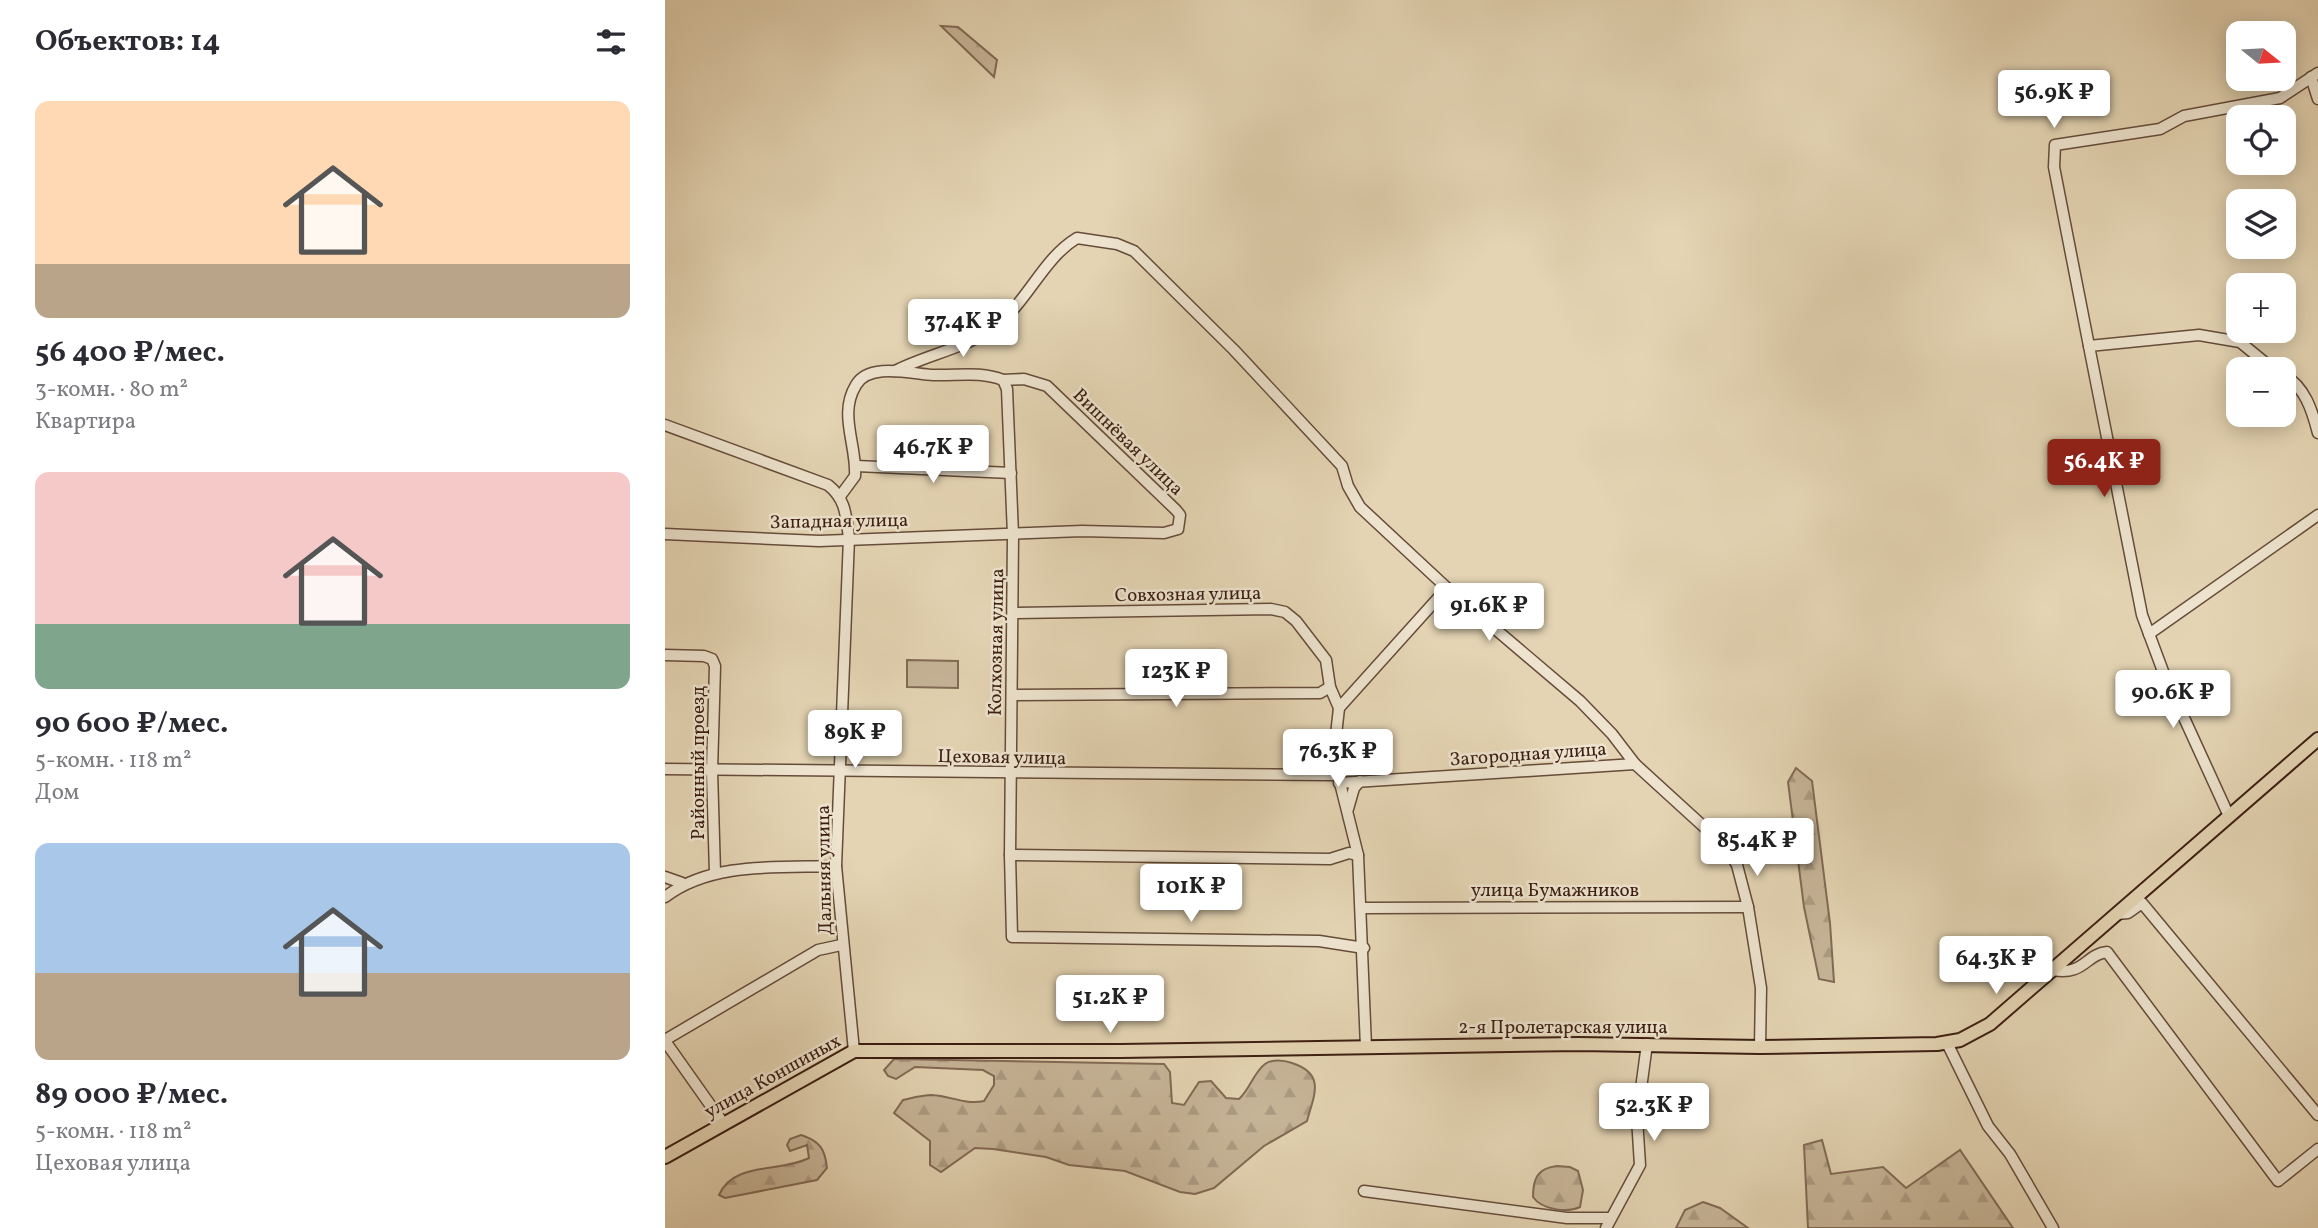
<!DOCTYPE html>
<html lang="ru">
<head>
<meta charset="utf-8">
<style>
  body { margin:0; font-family:Vollkorn,serif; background:#f7f7f7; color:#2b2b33; height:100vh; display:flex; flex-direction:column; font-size:26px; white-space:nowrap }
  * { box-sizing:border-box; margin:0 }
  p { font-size:23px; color:#7c7c81 }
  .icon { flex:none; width:38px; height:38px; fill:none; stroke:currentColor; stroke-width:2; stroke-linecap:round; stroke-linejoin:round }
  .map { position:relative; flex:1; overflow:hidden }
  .side { display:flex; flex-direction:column; background:#fff; width:665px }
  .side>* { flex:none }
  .needle { width:46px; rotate:108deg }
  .buttons { position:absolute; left:1561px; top:21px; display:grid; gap:14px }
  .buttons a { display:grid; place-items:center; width:70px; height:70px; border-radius:14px; background:#fff; box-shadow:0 4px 18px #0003; font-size:35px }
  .price { position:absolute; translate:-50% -60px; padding:0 16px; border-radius:7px; background:#fff; color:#222; font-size:23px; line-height:46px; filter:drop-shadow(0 2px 4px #0008) }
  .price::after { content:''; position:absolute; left:50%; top:42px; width:21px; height:16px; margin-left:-10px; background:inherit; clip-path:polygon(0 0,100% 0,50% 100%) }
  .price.current { background:#8f2418; color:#fff }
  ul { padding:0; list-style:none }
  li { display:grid; align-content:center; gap:14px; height:371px; padding:0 35px }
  li span { display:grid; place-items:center; height:217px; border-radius:14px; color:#555 }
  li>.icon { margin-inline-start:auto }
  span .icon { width:126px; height:126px; fill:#fffc; stroke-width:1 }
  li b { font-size:30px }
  h2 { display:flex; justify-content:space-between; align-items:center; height:84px; padding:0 35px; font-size:30px }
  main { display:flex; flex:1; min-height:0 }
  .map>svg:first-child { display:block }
  .forest { fill:url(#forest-firs); stroke:#826a55; stroke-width:2 }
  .pitch { fill:#c7b598; stroke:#826a55; stroke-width:2 }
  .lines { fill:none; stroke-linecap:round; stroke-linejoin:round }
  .minor-casing { stroke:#664c3a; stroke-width:13 }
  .major-casing { stroke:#3c1e12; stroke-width:16 }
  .minor { stroke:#ede3ce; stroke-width:10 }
  .major { stroke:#e4d4b3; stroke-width:12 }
  .labels { text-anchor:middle; stroke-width:5; stroke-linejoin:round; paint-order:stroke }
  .street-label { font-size:19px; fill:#3c1e12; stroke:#ede3ce }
</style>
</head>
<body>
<main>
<section class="side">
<h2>Объектов: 14<svg class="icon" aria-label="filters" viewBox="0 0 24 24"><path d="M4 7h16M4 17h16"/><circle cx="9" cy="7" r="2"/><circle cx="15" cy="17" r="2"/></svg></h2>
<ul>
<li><span style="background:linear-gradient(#ffd9b3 75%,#b9a48a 0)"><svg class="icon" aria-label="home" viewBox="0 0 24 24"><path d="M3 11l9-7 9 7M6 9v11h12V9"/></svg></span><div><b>56 400 ₽/мес.</b><p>3-комн. · 80 m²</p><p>Квартира</p></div></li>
<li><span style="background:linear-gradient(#f6c9c9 70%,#7fa58c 0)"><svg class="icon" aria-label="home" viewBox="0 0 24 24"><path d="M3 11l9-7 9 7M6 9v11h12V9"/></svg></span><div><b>90 600 ₽/мес.</b><p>5-комн. · 118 m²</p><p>Дом</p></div></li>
<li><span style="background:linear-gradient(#a9c7e8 60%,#b9a48a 0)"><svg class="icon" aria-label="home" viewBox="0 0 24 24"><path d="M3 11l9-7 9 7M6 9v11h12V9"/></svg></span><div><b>89 000 ₽/мес.</b><p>5-комн. · 118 m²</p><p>Цеховая улица</p></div></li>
</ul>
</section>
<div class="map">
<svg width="1653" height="1228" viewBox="0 0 1653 1228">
  <defs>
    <pattern id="forest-firs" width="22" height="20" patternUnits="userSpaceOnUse" patternTransform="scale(1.75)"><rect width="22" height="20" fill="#c7b598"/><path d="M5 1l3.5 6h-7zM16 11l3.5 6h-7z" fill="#ac9b82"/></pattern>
  </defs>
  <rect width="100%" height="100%" fill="#e4d4b3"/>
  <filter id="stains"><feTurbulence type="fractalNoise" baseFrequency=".00286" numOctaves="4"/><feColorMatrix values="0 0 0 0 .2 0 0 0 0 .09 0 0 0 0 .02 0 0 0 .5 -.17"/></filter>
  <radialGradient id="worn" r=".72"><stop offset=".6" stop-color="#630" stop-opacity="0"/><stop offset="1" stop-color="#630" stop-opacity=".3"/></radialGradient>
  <g class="forest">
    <path d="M276,26L293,27L332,60L329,77Z"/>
    <path d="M1131,768L1147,781L1165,923L1169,982L1154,979L1139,907L1123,782Z"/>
    <path d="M229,1059L499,1064L505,1072L507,1103L519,1105L534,1082L546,1081L561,1098L574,1099C585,1089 589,1072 600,1064C607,1059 619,1060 627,1063C661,1074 649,1095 642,1121L599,1146L549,1188L530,1194L515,1192L460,1171L404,1165L381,1157L328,1149L310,1148L276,1172L265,1165V1141L229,1113L238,1100C247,1098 257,1095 267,1095C286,1096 300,1105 319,1101L329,1085V1076L318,1070L250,1067L231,1079L223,1076L219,1070Z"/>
    <path d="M136,1135C155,1141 160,1149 162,1168L152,1180L60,1198L54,1195C69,1161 115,1173 144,1158L142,1145L125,1151L122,1145L125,1139Z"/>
    <path d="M1157,1140L1166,1174L1218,1167L1241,1188L1295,1150L1348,1228H1143L1139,1145Z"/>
    <path d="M892,1166L905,1167L913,1171L918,1190L915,1207C902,1213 877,1210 868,1197C868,1178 873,1168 892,1166Z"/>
    <path d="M1038,1202L1055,1208L1083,1228H1011L1020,1210Z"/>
  </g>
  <path class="pitch" d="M242,660L293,661V688L242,687Z"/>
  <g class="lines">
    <defs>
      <g id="minor">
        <path d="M1646,77L1653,99"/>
        <path d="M1424,346L1389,167L1390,145L1495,129L1519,116L1615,98L1653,73"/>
        <path d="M230,371C261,355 301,348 328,328C362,304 377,259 412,238L452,244L469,251L569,350L677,466L683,486L695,507L782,588L915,701L947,734L970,764L1061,847L1072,865L1083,907L1096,988L1095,1047"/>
        <path d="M1619,375C1640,387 1647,410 1653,433"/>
        <path d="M0,425L163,485C181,499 181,516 184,538L171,866L189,1051"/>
        <path d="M191,466L346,473"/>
        <path d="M176,495L190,476C192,445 173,414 191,385C204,362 247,374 268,375C292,376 315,371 338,380L342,389L348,535L345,855L347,937L654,941L699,948"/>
        <path d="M0,534L154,541L417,531L499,533L513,529L515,515L511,510L382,386L359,379L338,380"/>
        <path d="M349,613L606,609L620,612L631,621L661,660L665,687L674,708L671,735L673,775L693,855L701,1047"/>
        <path d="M1484,634L1653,515"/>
        <path d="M0,655L39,656L47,659L50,666L47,771L50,873"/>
        <path d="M347,695L655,693L665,687"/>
        <path d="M674,708L782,588"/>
        <path d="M0,769L673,775"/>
        <path d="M674,783L970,764"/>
        <path d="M683,809L689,788L695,781"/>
        <path d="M1563,814L1499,674L1477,615L1424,346L1534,335L1575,342L1608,369"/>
        <path d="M345,855L665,859L684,853L693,855"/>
        <path d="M0,877L17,883"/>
        <path d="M0,897C47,861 115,868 171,866"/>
        <path d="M697,908L1083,907"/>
        <path d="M1452,914L1463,913L1477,903L1653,1115"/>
        <path d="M1388,970C1419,976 1421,954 1442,952L1613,1181L1653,1149"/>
        <path d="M0,1040L153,950L176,945"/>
        <path d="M0,1041L58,1123"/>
        <path d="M1282,1043L1323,1126L1345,1154L1388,1228"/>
        <path d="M699,1191L902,1218H944"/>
        <path d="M941,1228L975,1165L972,1118L982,1044"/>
      </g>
      <path id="major" d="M0,1157L189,1051H455L914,1044L1095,1047L1272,1044L1295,1040L1325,1024L1653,739"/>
    </defs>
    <use href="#minor" class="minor-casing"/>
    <use href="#major" class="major-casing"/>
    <use href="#minor" class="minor"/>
    <use href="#major" class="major"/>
  </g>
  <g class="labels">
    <g class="street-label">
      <text transform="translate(464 441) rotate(44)" y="7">Вишнёвая улица</text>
      <text transform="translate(174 520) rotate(-1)" y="7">Западная улица</text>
      <text transform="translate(523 593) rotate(-1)" y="7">Совхозная улица</text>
      <text transform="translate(330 642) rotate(-89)" y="7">Колхозная улица</text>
      <text transform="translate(863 753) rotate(-4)" y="7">Загородная улица</text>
      <text transform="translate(337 756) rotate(1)" y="7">Цеховая улица</text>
      <text transform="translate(32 763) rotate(-90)" y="7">Районный проезд</text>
      <text transform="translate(158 870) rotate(-91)" y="7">Дальняя улица</text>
      <text x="890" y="896">улица Бумажников</text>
      <text x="898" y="1033">2-я Пролетарская улица</text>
      <text transform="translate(107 1075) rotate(-29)" y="7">улица Коншиных</text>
    </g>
  </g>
  <rect width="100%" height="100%" filter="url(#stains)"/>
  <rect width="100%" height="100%" fill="url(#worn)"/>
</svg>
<div class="buttons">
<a><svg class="needle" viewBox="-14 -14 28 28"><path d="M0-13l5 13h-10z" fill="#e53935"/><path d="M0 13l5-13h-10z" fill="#7c7c81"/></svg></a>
<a><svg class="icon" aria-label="locate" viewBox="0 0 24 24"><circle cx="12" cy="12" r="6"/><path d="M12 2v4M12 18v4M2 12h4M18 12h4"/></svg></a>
<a><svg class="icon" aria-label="layers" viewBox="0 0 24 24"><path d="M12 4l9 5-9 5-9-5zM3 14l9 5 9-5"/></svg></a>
<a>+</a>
<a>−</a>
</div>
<b class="price" style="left:1389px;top:130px">56.9K ₽</b>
<b class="price" style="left:298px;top:359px">37.4K ₽</b>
<b class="price" style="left:268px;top:485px">46.7K ₽</b>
<b class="price current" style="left:1439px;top:499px">56.4K ₽</b>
<b class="price" style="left:824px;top:643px">91.6K ₽</b>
<b class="price" style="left:511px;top:709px">123K ₽</b>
<b class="price" style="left:1508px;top:730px">90.6K ₽</b>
<b class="price" style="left:190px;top:770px">89K ₽</b>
<b class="price" style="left:673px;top:789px">76.3K ₽</b>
<b class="price" style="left:1092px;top:878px">85.4K ₽</b>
<b class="price" style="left:526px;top:924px">101K ₽</b>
<b class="price" style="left:1331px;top:996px">64.3K ₽</b>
<b class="price" style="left:445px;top:1035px">51.2K ₽</b>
<b class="price" style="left:989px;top:1143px">52.3K ₽</b>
</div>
</main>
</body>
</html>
